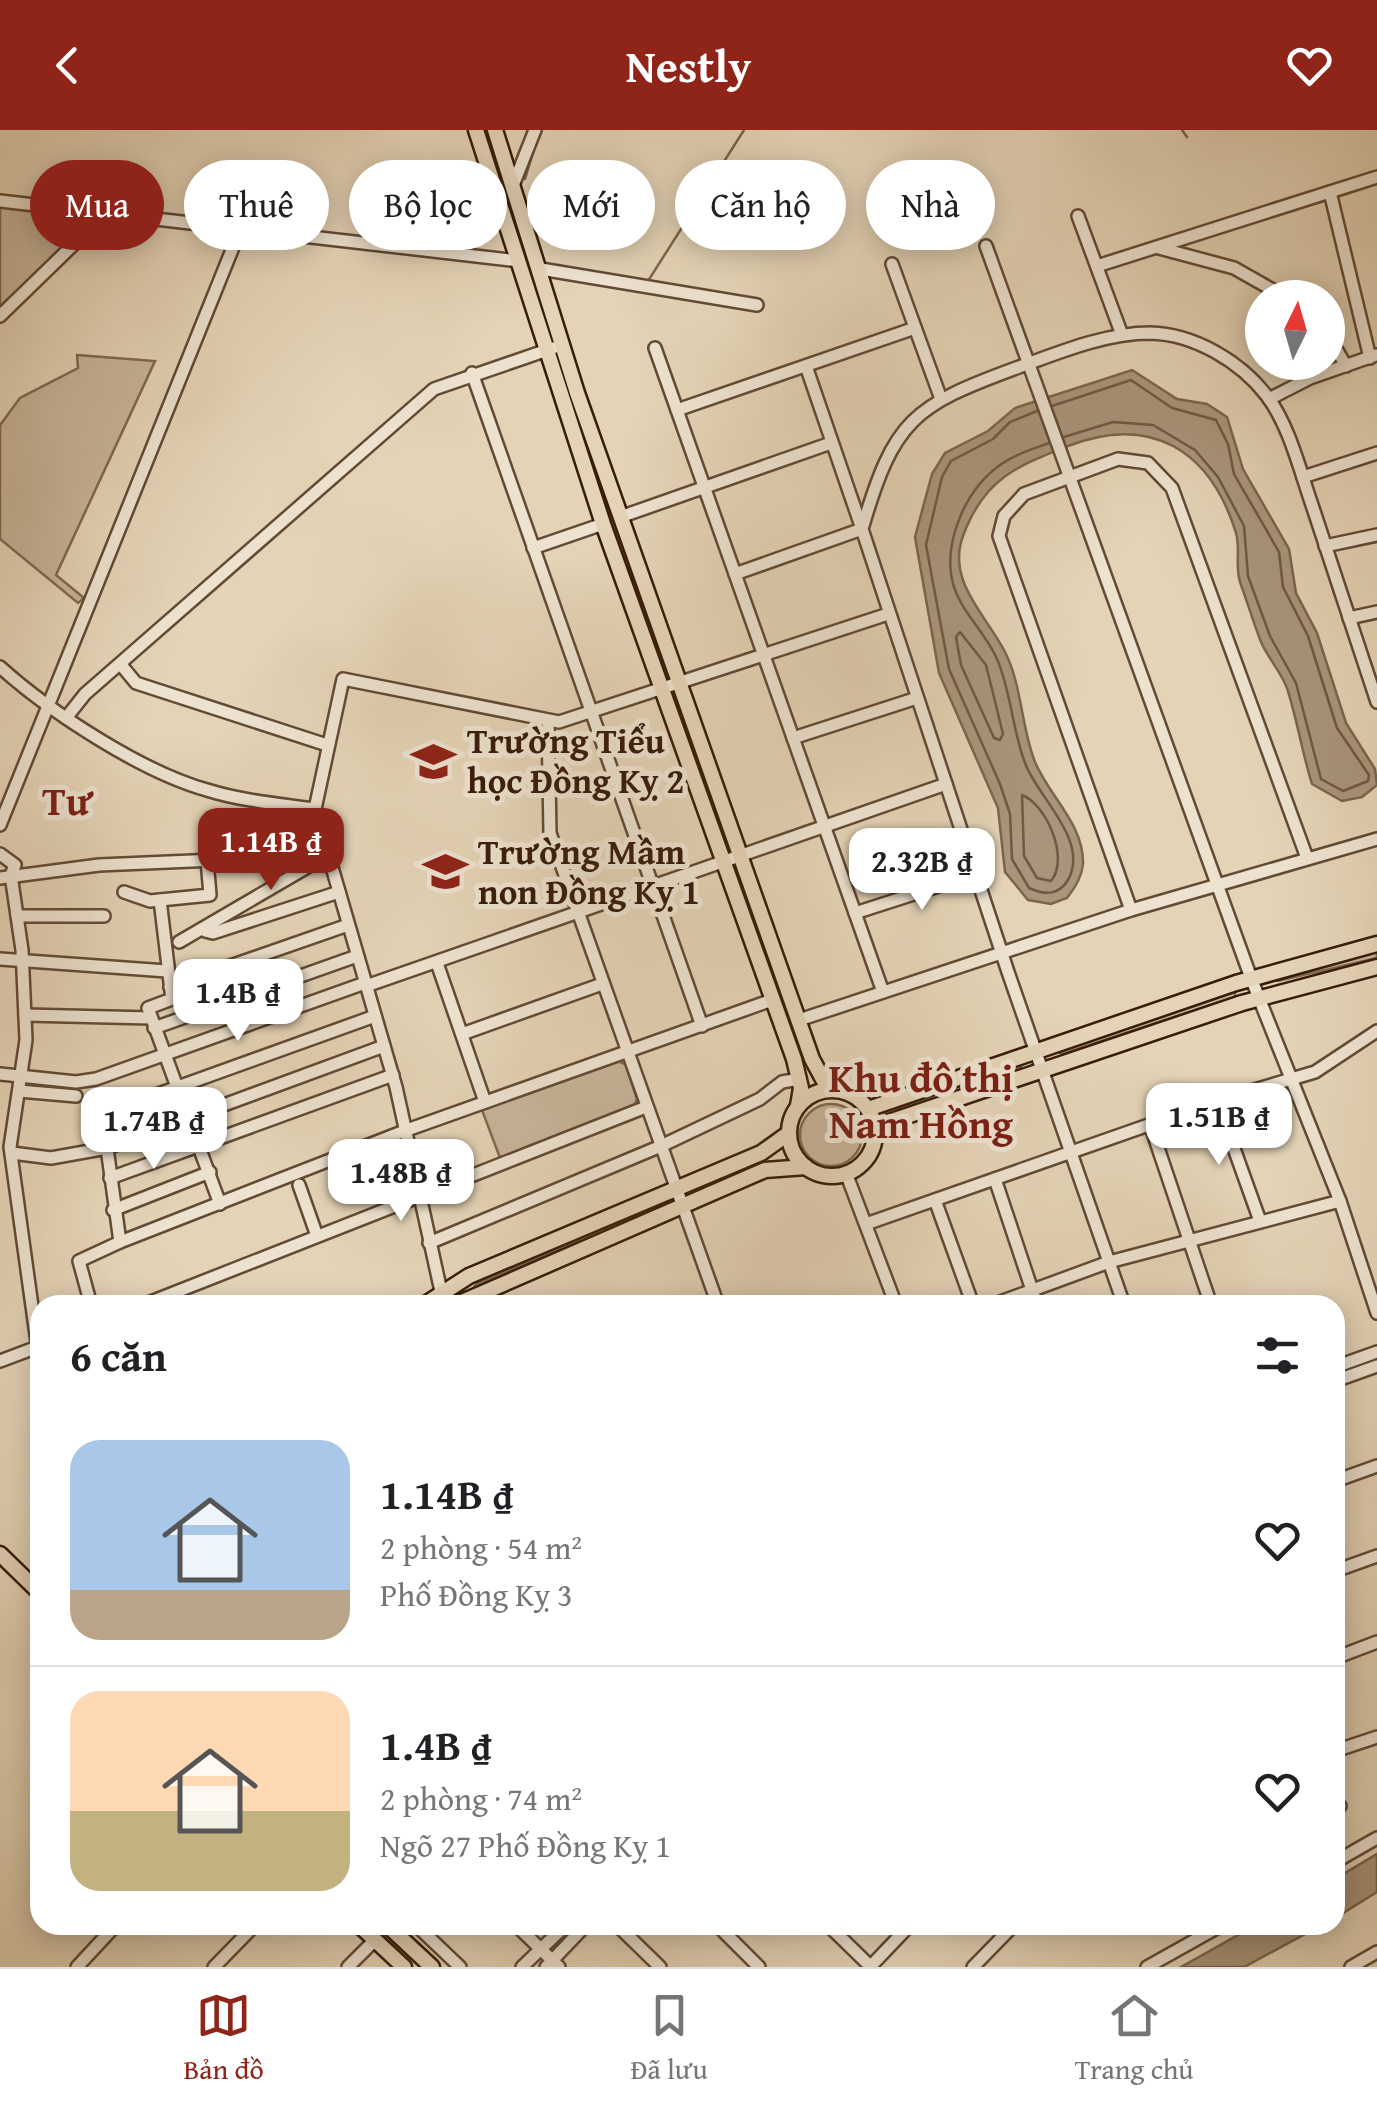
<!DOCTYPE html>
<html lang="vi">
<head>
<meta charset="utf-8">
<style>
  body { margin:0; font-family:"Gentium Book Plus",serif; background:#f2f2f2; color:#202124; height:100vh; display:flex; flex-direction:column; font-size:38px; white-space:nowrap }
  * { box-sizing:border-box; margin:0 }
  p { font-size:32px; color:#757577 }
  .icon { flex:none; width:55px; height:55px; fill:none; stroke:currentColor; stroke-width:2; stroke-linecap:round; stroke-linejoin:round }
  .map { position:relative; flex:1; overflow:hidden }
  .side { position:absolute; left:30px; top:1165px; width:1315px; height:640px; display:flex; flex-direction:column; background:#fff; border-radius:30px; box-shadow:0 5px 25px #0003 }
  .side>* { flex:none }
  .top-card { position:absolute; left:30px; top:30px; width:1318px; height:90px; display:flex; gap:20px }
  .needle { width:65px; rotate:5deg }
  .tools { position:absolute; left:1245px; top:150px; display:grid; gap:20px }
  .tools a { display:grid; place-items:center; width:100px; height:100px; border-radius:50%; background:#fff; box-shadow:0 5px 25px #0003; font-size:50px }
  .price { position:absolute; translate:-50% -85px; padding:0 22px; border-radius:20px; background:#fff; color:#222; font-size:32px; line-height:65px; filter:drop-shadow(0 2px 5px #0008) }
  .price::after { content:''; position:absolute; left:50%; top:60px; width:30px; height:22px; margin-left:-15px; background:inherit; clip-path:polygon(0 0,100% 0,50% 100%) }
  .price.active { background:#8f2418; color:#fff }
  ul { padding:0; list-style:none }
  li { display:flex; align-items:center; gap:30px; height:250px; padding:0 40px }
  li+li { border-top:2px solid #e0e0e0 }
  li span { display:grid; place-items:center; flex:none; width:280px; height:200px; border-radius:30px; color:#555 }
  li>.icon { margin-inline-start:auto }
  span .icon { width:120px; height:120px; fill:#fffc; stroke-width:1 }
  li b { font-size:42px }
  h2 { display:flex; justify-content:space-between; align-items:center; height:120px; padding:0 40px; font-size:42px }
  .tag { padding:0 35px; border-radius:45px; background:#fff; box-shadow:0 5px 25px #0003; font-size:35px; line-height:90px }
  .tag.active { background:#8f2418; color:#fff }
  header { display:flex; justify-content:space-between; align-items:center; height:130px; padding:0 40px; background:#8f2418; color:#fff; font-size:45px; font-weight:600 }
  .tab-bar { display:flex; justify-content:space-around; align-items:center; height:140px; border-top:2px solid #e0e0e0; background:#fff; font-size:28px; color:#757577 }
  .tab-bar a { display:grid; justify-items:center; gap:5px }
  .tab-bar .active { color:#8f2418 }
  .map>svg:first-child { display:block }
  .green { fill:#c7b499; stroke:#7f6851; stroke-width:2.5 }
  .water { fill:#a9957b; stroke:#7b654d; stroke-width:2.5 }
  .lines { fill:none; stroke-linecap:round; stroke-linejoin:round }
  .shore { stroke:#705842; stroke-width:2.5 }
  .stream { stroke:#7b654d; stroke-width:2.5 }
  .minor-casing { stroke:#624a34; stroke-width:16 }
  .major-casing { stroke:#371c09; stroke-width:19 }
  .minor { stroke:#ede2d0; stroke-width:11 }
  .major { stroke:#e4d3b6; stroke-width:14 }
  .labels { text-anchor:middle; stroke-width:10; stroke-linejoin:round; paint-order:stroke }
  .poi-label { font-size:35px; font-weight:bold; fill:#371c09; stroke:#ede2d0; text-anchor:start }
  .quarter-label { font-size:40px; font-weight:bold; fill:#7a1f14; stroke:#ede2d0 }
</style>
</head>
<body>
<header><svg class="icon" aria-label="back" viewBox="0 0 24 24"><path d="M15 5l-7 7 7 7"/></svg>Nestly<svg class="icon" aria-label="heart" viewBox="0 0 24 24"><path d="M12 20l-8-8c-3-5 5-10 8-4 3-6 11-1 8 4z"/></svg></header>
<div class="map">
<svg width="1377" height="1837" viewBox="0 0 1377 1837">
  <rect width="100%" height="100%" fill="#e4d3b6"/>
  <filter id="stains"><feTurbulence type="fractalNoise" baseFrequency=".002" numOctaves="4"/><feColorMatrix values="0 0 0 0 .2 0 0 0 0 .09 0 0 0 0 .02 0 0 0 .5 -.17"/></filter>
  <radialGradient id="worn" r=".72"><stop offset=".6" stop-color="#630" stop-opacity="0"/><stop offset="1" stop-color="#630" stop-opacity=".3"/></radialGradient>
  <g class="green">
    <path d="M0,71L106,83L0,186Z"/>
    <path d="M77,225L155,231L56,445L84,468L78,473L0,409V295L20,268L78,238Z"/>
    <path d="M563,251L665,532L664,535L594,350Z"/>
    <path d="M741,747L806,933H805L736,748Z"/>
    <path d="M1377,821V828L1278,851V848Z"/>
    <path d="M1235,860V867L1062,924L1058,921V918Z"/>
    <path d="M618,931L626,935L637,969L634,976L500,1028L482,980Z"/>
    <path d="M1021,932V938L900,981L899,975Z"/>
    <circle cx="831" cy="1005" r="31"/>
    <path d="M655,1077L661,1078L476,1154L479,1150Z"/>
  </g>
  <g class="water">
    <path d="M1132,240L1177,269L1207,274L1227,287L1243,339L1289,419L1296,463L1317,503L1346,593L1375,639L1377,655L1362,667L1342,671L1312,654C1302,622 1297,589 1287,558C1281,542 1268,528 1261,512C1254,494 1248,474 1241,455C1234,438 1241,420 1236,403C1210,319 1150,284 1068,316C1015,337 984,349 963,406C946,451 987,486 1005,522C1022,555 1021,597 1035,632C1049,666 1084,694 1083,734C1082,747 1075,758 1067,768L1051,774L1028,770L1005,742L998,678L939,543L915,407L932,344L945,323L988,301L1015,278Z"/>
    <path d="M1377,1724V1762L1335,1788V1749Z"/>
    <path d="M1256,1795H1322L1244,1837H1181Z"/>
  </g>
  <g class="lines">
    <g class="shore">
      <path d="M1052,276L1131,250L1172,278L1216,290L1228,314L1234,344L1279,422L1283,457L1308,506L1337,598L1369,645L1368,651L1343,661L1321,649L1296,553L1270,506L1248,446L1244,396L1218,347L1195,320L1153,295L1113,292L1064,307"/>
      <path d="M1037,281L1010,292L993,309L951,331L942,347L926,415L949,539L1000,654L1010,684L1012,729L1029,758C1044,765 1058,766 1068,750C1090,710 1037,667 1025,633C1012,599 1011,561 997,529C986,503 963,484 954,457C941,415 965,360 1000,335C1014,325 1032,319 1049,313"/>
      <path d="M960,502L986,535L1003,604L1000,610L994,608L961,535L956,507Z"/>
      <path d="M1022,665C1046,674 1070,728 1051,751L1037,748L1024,726Z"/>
    </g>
    <g class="stream">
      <path d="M1182,0L1187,7"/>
      <path d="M525,49L540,0"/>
      <path d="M648,151L744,0"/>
    </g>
    <defs>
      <g id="minor">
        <path d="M514,53L535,0"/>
        <path d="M1330,62L1370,228"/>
        <path d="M0,71L519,131"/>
        <path d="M1078,86L1122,205"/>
        <path d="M986,116L1251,848L1340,1071L1377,1183"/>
        <path d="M1159,118L1234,138L1287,168"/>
        <path d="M892,134L941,269"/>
        <path d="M1097,136L1377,47"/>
        <path d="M541,139L757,175"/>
        <path d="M0,186L106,83"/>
        <path d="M1328,205L1346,236"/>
        <path d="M655,218L677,280L915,198"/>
        <path d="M472,243L702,896"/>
        <path d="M1269,269L1310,248L1376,225"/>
        <path d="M677,280L883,862"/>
        <path d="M1303,347L1377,323"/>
        <path d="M620,387L831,313"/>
        <path d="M1325,416L1377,405"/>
        <path d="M533,418L603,394"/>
        <path d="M735,444L862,399L806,236"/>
        <path d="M1349,488L1377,482"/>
        <path d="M122,536L136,553L327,615"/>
        <path d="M0,537C50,582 142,642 207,660C242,671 279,674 315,679"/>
        <path d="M66,588L85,564L434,259L553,218"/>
        <path d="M548,592L550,703L718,1175"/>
        <path d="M793,608L917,568"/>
        <path d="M0,695L240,100"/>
        <path d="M0,724L15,735L11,745L22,820L26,910L10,1017L40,1234"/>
        <path d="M0,748L99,735L328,725"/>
        <path d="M124,762L150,771L210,765L207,730"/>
        <path d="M160,770L172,869L148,878L220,1074"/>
        <path d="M1131,780L999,406L1004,386L1024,364L1118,329L1148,333L1172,358L1307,728"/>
        <path d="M855,783L976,744"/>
        <path d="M17,786H104"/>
        <path d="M205,801L213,803L339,762"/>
        <path d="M179,812L328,725"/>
        <path d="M0,829L167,841"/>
        <path d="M437,833L485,972"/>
        <path d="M366,856L946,654"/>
        <path d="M170,857L348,795"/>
        <path d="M25,885L151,888"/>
        <path d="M799,890L1131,780L1377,709"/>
        <path d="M154,898L357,826"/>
        <path d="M462,904L602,854"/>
        <path d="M0,944L76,952L96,949L365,853"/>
        <path d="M19,961L76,966"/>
        <path d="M1217,971L1260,1091"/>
        <path d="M114,980L375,886"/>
        <path d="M1150,994L1211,1175"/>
        <path d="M107,1018L120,1112"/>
        <path d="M12,1023L51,1028L107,1018L384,916"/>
        <path d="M846,1043L896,1175"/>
        <path d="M110,1048L393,945"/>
        <path d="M995,1049L1037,1175"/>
        <path d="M299,1055L317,1106"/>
        <path d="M935,1070L973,1175"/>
        <path d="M113,1080L210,1042"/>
        <path d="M866,1094L1217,971L1315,942L1377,901"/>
        <path d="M429,1113L661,1016L760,969L782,952L799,949"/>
        <path d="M91,1175L79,1131L120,1112L407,1000L772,870"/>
        <path d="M143,1175L646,977"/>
        <path d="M444,1175L396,957L315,679L343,549L559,592L888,484"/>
        <path d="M992,1175L1109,1132L1340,1071"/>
        <path d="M1124,1175L1008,842L862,399C894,290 912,276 1019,237C1060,222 1106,203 1150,203C1194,204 1240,231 1267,266C1290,297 1300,341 1313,378C1334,442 1355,507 1377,572"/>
        <path d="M0,1231L40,1216"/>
        <path d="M1335,1237L1377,1222"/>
        <path d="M1335,1251L1377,1236"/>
        <path d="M1335,1351L1377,1336"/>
        <path d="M1335,1441L1377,1426"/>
        <path d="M1335,1528L1377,1512"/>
        <path d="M1335,1621L1377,1607"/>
        <path d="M1335,1679L1340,1676"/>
        <path d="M1335,1732L1377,1708"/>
        <path d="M416,1795L460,1837"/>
        <path d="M516,1795L559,1837"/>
        <path d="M617,1795L660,1837"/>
        <path d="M717,1795L759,1837"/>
        <path d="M828,1795L871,1837"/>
        <path d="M77,1837L116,1795"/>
        <path d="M214,1837L255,1795"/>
        <path d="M348,1837L375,1810"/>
        <path d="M522,1837L566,1795"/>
        <path d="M546,1837L586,1795"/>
        <path d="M870,1837L910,1795"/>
        <path d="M973,1837L1014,1795"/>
        <path d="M1147,1837L1222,1795"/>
        <path d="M1351,1837L1377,1822"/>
      </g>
      <g id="major">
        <path d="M476,0L603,394L794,929L801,958L798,976"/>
        <path d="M495,0L577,263L812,929L825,953L846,962"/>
        <circle cx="832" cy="1003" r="43"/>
        <path d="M868,979L1236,853L1377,814"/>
        <path d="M874,997L1242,873L1377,837"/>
        <path d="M424,1175L469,1146L761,1023L789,1003"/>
        <path d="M455,1175L765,1040L806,1037"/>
        <path d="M0,1424L40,1463"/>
        <path d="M359,1795L404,1837"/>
        <path d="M387,1795L432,1837"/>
      </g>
    </defs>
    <use href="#minor" class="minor-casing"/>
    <use href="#major" class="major-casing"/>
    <use href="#minor" class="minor"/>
    <use href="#major" class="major"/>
  </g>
  <defs>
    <symbol id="school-bare" viewBox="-9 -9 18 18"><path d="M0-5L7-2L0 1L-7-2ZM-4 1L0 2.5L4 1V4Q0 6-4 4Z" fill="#8f2418" stroke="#ede2d0" stroke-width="2.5" paint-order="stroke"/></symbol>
  </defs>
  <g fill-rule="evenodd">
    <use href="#school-bare" x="402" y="600" width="63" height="63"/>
    <use href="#school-bare" x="414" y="710" width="63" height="63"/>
  </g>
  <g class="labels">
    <g class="poi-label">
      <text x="467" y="623">Trường Tiểu<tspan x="467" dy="40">học Đồng Kỵ 2</tspan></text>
      <text x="478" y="734">Trường Mầm<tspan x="478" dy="40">non Đồng Kỵ 1</tspan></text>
    </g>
    <g class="quarter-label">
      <text x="68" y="685">Tư</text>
      <text x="921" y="962">Khu đô thị<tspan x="921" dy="46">Nam Hồng</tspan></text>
    </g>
  </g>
  <rect width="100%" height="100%" filter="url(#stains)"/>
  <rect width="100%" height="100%" fill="url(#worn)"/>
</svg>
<div class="tools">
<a><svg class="needle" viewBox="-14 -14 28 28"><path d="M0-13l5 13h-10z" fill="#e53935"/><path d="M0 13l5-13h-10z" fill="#757577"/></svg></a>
</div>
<b class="price active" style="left:271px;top:763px">1.14B ₫</b>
<b class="price" style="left:922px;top:783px">2.32B ₫</b>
<b class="price" style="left:238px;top:914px">1.4B ₫</b>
<b class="price" style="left:1219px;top:1038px">1.51B ₫</b>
<b class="price" style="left:154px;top:1042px">1.74B ₫</b>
<b class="price" style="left:401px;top:1094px">1.48B ₫</b>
<div class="top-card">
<a class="tag active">Mua</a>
<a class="tag">Thuê</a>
<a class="tag">Bộ lọc</a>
<a class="tag">Mới</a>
<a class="tag">Căn hộ</a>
<a class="tag">Nhà</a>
</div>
<section class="side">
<h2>6 căn<svg class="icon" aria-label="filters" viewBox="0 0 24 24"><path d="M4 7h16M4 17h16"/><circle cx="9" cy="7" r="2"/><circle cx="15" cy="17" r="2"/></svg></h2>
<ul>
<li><span style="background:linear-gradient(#a9c7e8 75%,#b9a48a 0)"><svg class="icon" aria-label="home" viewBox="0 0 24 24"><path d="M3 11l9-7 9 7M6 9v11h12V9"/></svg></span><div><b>1.14B ₫</b><p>2 phòng · 54 m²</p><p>Phố Đồng Kỵ 3</p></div><svg class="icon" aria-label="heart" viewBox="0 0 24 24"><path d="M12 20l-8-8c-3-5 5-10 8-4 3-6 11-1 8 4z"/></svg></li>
<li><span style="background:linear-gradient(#ffd9b3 60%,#c2b280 0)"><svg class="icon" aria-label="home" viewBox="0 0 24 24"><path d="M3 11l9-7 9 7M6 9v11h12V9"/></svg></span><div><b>1.4B ₫</b><p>2 phòng · 74 m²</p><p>Ngõ 27 Phố Đồng Kỵ 1</p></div><svg class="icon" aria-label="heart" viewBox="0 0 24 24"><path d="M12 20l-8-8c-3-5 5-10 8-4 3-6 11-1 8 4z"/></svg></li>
</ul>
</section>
</div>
<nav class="tab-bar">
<a class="active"><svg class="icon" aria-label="map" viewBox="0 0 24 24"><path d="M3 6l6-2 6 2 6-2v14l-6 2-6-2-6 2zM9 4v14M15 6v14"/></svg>Bản đồ</a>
<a><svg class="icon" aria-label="saved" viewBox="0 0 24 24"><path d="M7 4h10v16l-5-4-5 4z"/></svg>Đã lưu</a>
<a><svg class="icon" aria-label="home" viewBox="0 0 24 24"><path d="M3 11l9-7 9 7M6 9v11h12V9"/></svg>Trang chủ</a>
</nav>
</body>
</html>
